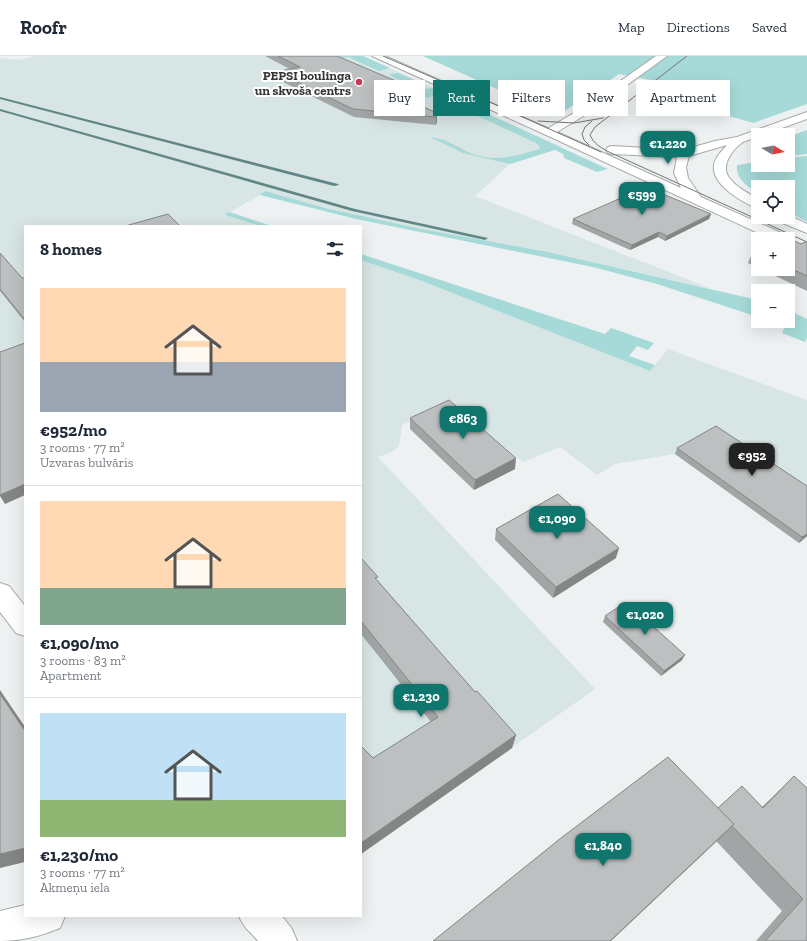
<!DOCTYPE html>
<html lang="en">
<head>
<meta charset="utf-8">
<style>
  body { margin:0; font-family:"Zilla Slab",serif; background:#f6f6f7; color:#1f2937; height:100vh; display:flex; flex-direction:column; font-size:15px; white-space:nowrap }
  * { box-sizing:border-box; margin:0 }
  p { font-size:13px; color:#747a83 }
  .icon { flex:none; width:22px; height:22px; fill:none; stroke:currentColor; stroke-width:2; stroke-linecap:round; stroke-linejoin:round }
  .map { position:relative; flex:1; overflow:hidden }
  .details { position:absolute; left:24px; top:169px; width:338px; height:692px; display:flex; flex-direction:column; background:#fff; border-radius:0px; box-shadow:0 4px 16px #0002 }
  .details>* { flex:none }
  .top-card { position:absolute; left:374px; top:24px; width:373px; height:36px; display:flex; gap:8px }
  .needle { width:26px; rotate:100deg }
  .tools { position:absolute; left:751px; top:72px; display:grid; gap:8px }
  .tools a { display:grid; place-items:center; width:44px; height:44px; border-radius:0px; background:#fff; box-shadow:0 4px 16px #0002; font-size:20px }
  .price { position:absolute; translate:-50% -34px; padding:0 9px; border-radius:8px; background:#0f766e; color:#fff; font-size:13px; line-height:26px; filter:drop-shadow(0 1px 2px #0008) }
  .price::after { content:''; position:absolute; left:50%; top:24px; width:12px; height:9px; margin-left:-6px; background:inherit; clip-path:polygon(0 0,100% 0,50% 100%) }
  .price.current { background:#222; color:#fff }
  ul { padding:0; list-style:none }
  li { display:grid; align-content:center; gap:8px; height:212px; padding:0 16px }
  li+li { border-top:1px solid #e0e1e3 }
  li span { display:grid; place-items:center; height:124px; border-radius:0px; color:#555 }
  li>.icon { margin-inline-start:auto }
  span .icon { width:72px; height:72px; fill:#fffc; stroke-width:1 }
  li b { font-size:17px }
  h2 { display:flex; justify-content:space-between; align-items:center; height:48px; padding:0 16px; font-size:17px }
  .tag { padding:0 14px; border-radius:0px; background:#fff; box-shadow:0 4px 16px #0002; font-size:14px; line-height:36px }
  .tag.current { background:#0f766e; color:#fff }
  header { display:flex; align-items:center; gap:24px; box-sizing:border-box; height:56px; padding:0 20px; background:#fff; border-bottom:1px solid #e0e1e3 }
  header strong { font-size:19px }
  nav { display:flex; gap:22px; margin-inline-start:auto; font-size:14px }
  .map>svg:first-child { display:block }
  .built { fill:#d7e5e4 }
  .green { fill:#a6dad8 }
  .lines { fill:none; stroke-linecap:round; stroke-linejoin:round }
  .stream { fill:#608685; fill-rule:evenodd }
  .minor-casing { stroke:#a6aaa9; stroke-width:2 }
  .major-casing { stroke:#a6aaa9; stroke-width:2 }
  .minor { fill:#fff; fill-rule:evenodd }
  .major { fill:#fff; fill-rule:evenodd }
  .tram { stroke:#747676; stroke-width:1 }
  .wall { fill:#a2a5a5 }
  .shaded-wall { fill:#848686 }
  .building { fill:#bcc0c0; stroke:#848686 }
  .poi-dot { fill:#c83858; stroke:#fff; stroke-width:1.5 }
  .labels { text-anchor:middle; stroke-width:4; stroke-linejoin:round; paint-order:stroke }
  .far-poi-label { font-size:13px; font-weight:bold; fill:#353636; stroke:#fff; text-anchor:end }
</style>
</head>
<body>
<header>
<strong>Roofr</strong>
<nav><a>Map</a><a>Directions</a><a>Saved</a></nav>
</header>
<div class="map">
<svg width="807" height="885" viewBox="0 0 807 885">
  <rect width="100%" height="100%" fill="#edf1f1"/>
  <g class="built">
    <path d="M34,0H363L562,91L510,108L475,140L712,233L548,196L422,173L325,152L265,136L225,159L260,170H25V439L5,448L0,439V2L21,4Z"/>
    <path d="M361,204L422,225L650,315L668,293L807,344V480L799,487L675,398L615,408L597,419L560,391L523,406L457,352L443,350L402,369L399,390L390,397L378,401L595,633L361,798Z"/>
  </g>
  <g class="green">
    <path d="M328,0H363L390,12L379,15L348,1L289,13L285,12Z"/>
    <path d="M423,0H807V48L753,67L657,39L669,29L666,27L619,18L563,56H553L541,53Z"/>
    <path d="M398,17L424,28L413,31L389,19Z"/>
    <path d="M431,32L608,113L597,116L564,102L563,98L555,94L510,108L463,97L430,81C446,83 456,90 470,97C494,107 516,100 540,93V91L536,87L434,40L424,42L415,38L416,36Z"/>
    <path d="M807,74V98L788,100V81Z"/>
    <path d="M807,100V166L788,156V131H758V137C748,131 735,122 737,109L758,106V109H788V102Z"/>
    <path d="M265,135L325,152L422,173L548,196L758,244V261L657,228L593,211L356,163L260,139Z"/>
    <path d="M229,156L272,170H260L225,159Z"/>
    <path d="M361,198L605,278L611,272L654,287L648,294L637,290L629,300L655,309L650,315L422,225L361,204Z"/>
    <path d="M788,254L807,263V282L805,286L782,277L785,270L770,265H788Z"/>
  </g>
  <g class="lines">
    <g class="stream">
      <path d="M0,41L338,128L339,129L334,130L0,43Z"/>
      <path d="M0,53L355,153L488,182L485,184L352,155L0,55Z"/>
    </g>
    <defs>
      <g id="minor">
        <path d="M372,0H385L552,74L554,76L552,78H544Z"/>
        <path d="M0,527L9,530L25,550V580L16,577L0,556Z"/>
      </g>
      <g id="major">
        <path d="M656,0H667L590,56L557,76L681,132L674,117L677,101L612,98L608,97L606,94L608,91L612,90L683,94L715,85L737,81L807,56V63L763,79H758V81C753,83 747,84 743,86C733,93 721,108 728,120C734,130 748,137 758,143V152C744,148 715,130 714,114C712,104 721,96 727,89L689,100L686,111L688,122L701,141L788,180L790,183L788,186V183H771L544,78L542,76L582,52Z"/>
        <path d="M788,159L807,168V177L775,164L773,161H788Z"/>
        <path d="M25,849V860H65L60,872C41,880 21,885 0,885V855Z"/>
        <path d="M239,860H282L292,873L297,885H258C249,874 245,874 239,860Z"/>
      </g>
    </defs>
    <use href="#minor" class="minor-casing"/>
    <use href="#major" class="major-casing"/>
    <use href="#minor" class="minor"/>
    <use href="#major" class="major"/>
    <g class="tram">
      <path d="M383,0L522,60"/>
      <path d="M687,0L595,71L590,79C594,88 600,91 609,96L807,186"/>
      <path d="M518,59L601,96"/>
      <path d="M538,65L574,67L603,62"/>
      <path d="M589,89L584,84L582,78L585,71L592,65"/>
    </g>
  </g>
  <g class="wall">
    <path d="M265,0H337L403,36L394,38L437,57V65L436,69L354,61L277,23L276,16L290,13Z"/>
    <path d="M711,158L709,163L665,185L658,181L630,194L572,168L573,163Z"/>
    <path d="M788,183L801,188L807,187V235L761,213H788Z"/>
    <path d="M758,193V212L748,207L753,195Z"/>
    <path d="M0,197L22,222L25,223V266L0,235Z"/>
    <path d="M410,362L515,413L474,434L410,373Z"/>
    <path d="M677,392L807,430V480L799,487L675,398Z"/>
    <path d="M496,473L616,502L553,542L495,484Z"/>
    <path d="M361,502L378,525L475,636L516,679L512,692L361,798V690L373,702L431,666L361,578Z"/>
    <path d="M605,560L682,604L661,620L603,566Z"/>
    <path d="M794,720L807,885H756L782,855L717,786L718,752L762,751Z"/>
  </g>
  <g class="shaded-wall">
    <path d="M403,28V36L384,41L383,33Z"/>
    <path d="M437,57V65L436,69V61Z"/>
    <path d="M711,158L709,163L665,185L667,180Z"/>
    <path d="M659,176L658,181L630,194L632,189Z"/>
    <path d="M516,402L515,413L474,434L475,424Z"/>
    <path d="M25,428V439L5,448L0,440V439Z"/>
    <path d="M807,478V480L799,487L802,481Z"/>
    <path d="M619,492L616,502L553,542L556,531Z"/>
    <path d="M685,599L682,604L661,620L664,615Z"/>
    <path d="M0,634L25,671V675L0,638Z"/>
    <path d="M516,679L512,692L361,798V787Z"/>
    <path d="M734,768L716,786L611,885H610Z"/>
    <path d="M25,792V806L0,812V798Z"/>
  </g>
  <g class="building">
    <path d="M278,0H337L403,28L383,33L437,57L436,61L353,53L276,16L300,11Z"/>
    <path d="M646,131L711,158L667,180L659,176L632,189L573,163Z"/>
    <path d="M168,158L180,170H125Z"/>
    <path d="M784,180L801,188L805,186L807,187V220L788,211V183H779Z"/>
    <path d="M758,193V198L753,195Z"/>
    <path d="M0,197L22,222H24L25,223V264L0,233Z"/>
    <path d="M25,287V428L0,439V296Z"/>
    <path d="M449,344L516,402L475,424L410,362Z"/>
    <path d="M716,370L807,430V478L802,481L677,392Z"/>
    <path d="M558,438L619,492L556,531L496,473Z"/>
    <path d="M361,502L378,521L375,522L475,636L477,635L516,679L361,787V690L373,702L438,661L361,565Z"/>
    <path d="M626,546L685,599L664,615L605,560Z"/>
    <path d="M0,638L25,675V792L0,798Z"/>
    <path d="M668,701L734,768L610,885H433L561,782Z"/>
    <path d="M794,720L807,732V885H765L803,843L732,770L734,768L718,752L742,730L763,752Z"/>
  </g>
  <circle class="poi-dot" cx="359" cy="26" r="4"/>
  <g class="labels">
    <g class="far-poi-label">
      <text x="351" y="24">PEPSI boulinga<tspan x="351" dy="15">un skvoša centrs</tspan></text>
    </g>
  </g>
</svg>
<div class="tools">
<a><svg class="needle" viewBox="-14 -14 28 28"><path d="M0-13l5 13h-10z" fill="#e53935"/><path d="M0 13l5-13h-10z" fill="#747a83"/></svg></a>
<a><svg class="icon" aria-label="locate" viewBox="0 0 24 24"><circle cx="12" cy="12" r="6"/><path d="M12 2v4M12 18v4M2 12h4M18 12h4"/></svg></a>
<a>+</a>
<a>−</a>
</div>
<b class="price" style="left:668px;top:109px">€1,220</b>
<b class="price" style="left:642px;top:160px">€599</b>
<b class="price" style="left:463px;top:384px">€863</b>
<b class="price current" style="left:752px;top:421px">€952</b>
<b class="price" style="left:557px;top:484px">€1,090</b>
<b class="price" style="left:645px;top:580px">€1,020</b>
<b class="price" style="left:421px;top:662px">€1,230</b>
<b class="price" style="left:603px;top:811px">€1,840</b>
<div class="top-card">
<a class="tag">Buy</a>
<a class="tag current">Rent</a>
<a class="tag">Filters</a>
<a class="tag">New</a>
<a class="tag">Apartment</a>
</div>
<section class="details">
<h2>8 homes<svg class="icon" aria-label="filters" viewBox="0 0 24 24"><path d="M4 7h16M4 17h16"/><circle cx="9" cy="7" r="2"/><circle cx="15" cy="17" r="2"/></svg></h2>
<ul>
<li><span style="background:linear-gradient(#ffd9b3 60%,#9aa5b1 0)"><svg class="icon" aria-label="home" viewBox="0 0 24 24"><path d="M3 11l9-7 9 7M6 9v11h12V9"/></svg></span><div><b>€952/mo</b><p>3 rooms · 77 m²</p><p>Uzvaras bulvāris</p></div></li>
<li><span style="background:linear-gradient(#ffd9b3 70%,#7fa58c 0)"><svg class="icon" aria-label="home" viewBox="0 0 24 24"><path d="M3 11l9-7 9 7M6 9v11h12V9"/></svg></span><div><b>€1,090/mo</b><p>3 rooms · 83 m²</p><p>Apartment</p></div></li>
<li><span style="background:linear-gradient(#bfe0f5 70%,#8fb573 0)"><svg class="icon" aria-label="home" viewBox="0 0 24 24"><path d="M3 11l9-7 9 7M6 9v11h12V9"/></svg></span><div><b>€1,230/mo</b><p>3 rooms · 77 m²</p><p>Akmeņu iela</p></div></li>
</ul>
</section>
</div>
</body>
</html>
